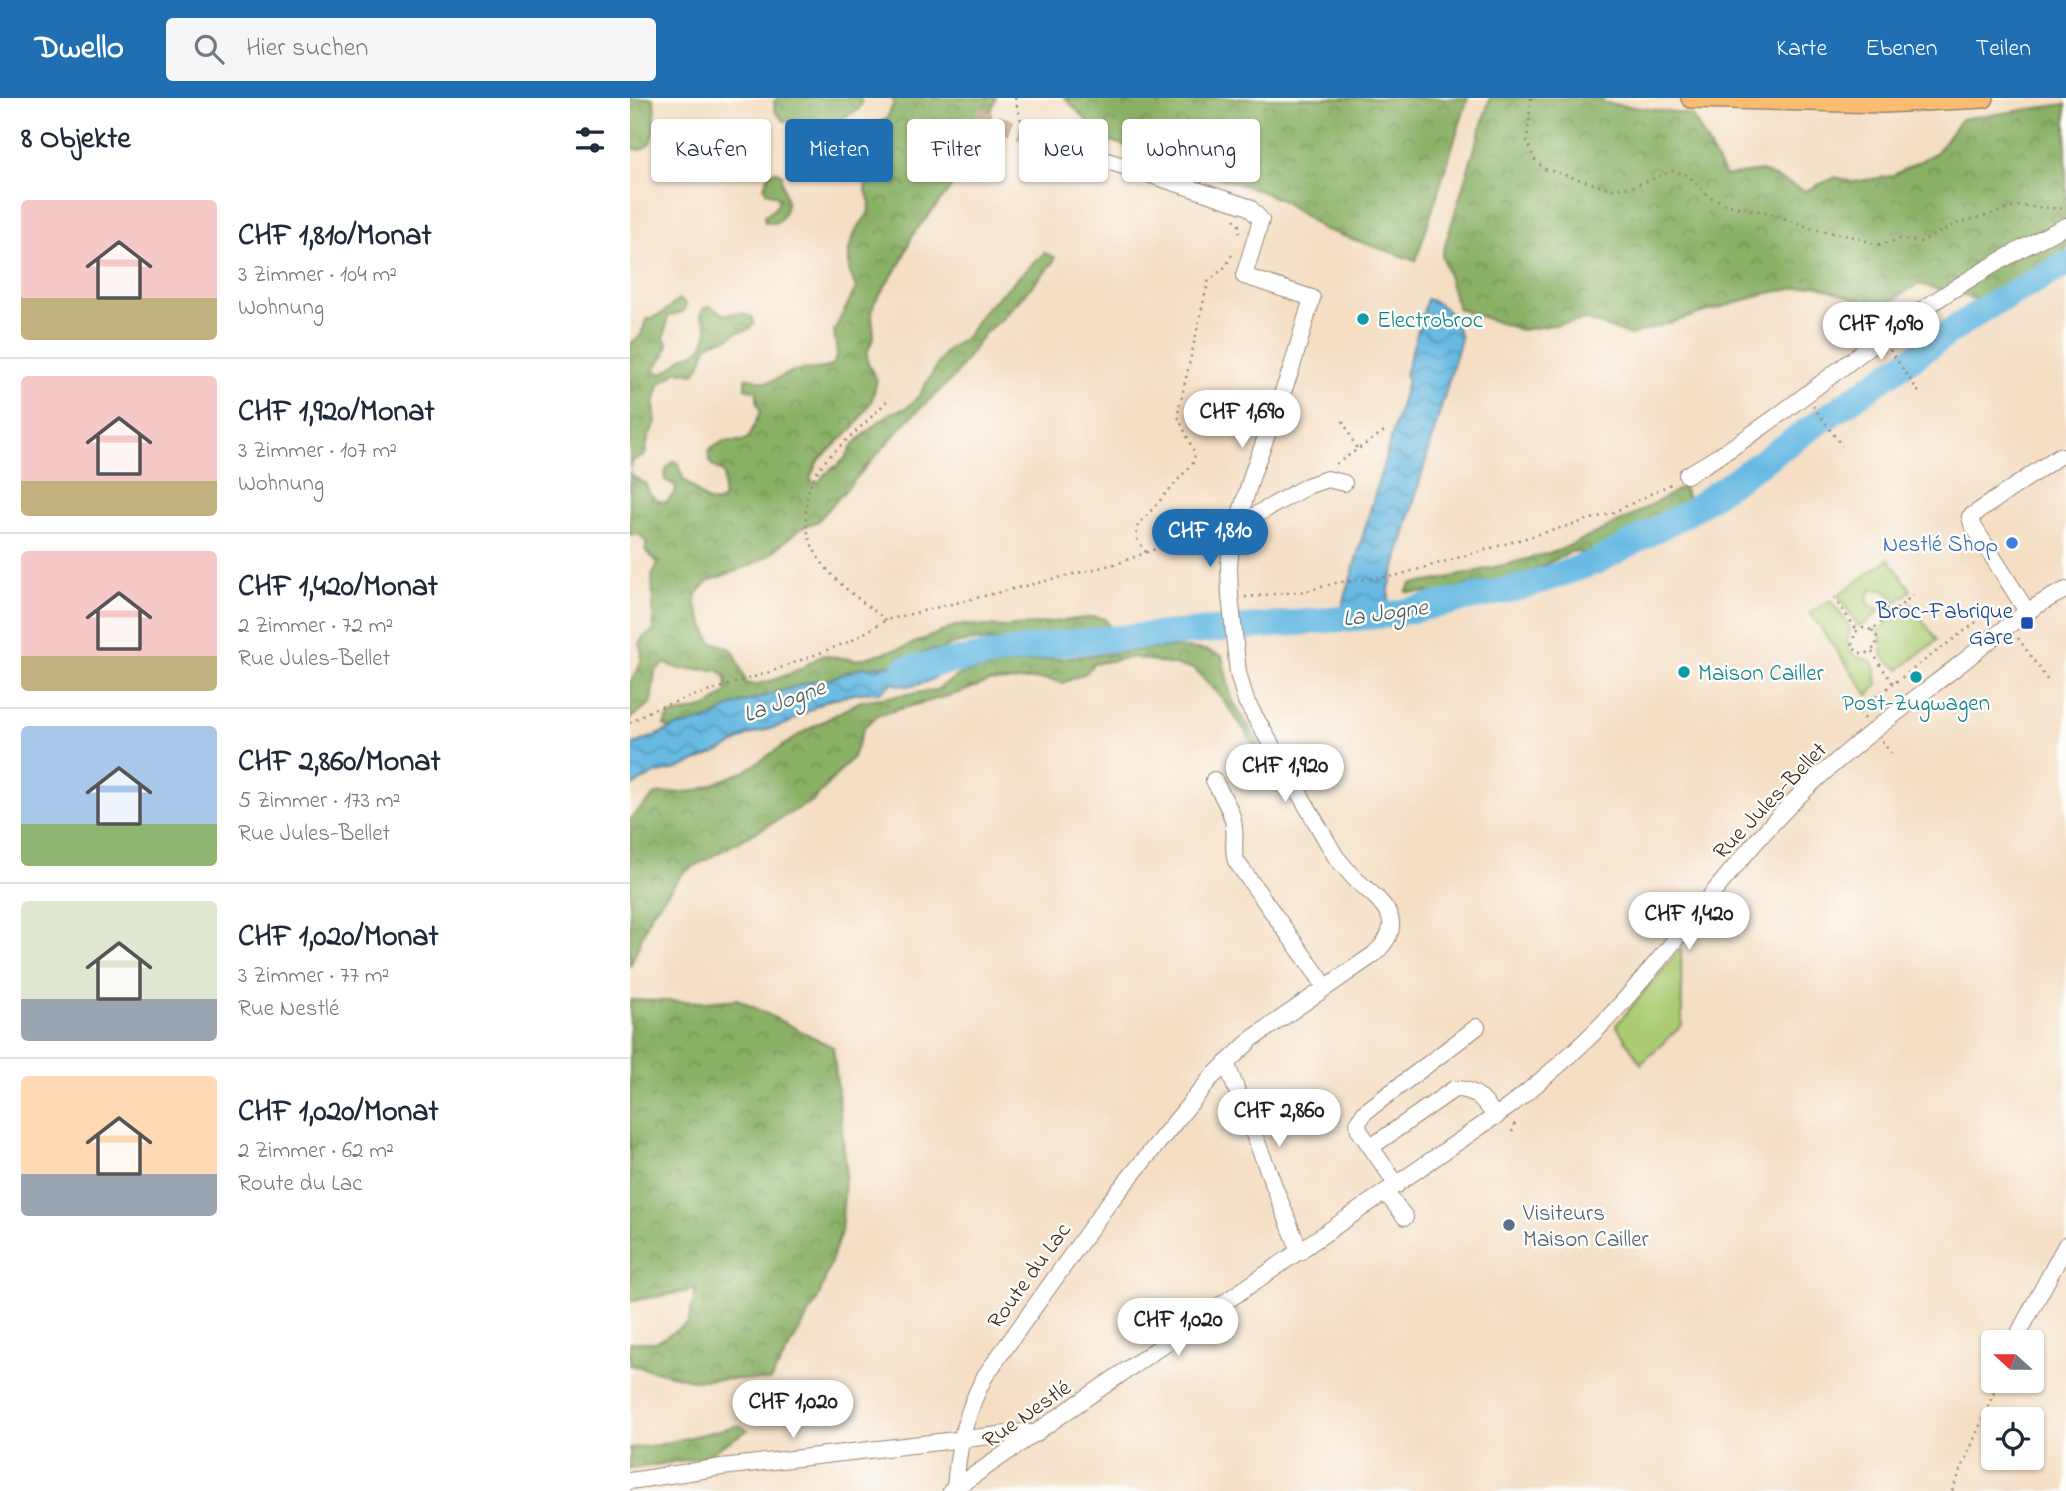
<!DOCTYPE html>
<html lang="de">
<head>
<meta charset="utf-8">
<style>
  body { margin:0; font-family:"Indie Flower",sans-serif; background:#f6f6f7; color:#1f2937; height:100vh; display:flex; flex-direction:column; font-size:26px; white-space:nowrap }
  * { box-sizing:border-box; margin:0 }
  p { font-size:23px; color:#747a83 }
  .icon { flex:none; width:38px; height:38px; fill:none; stroke:currentColor; stroke-width:2; stroke-linecap:round; stroke-linejoin:round }
  .map { position:relative; flex:1; overflow:hidden }
  .panel { display:flex; flex-direction:column; background:#fff; width:630px }
  .panel>* { flex:none }
  .banner { position:absolute; left:21px; top:21px; width:665px; height:63px; display:flex; gap:14px }
  .needle { width:46px; rotate:291deg }
  .fabs { position:absolute; left:1351px; top:1232px; display:grid; gap:14px }
  .fabs a { display:grid; place-items:center; width:63px; height:63px; border-radius:7px; background:#fff; box-shadow:0 2px 5px #0004; font-size:35px }
  .price { position:absolute; translate:-50% -60px; padding:0 16px; border-radius:24px; background:#fff; color:#222; font-size:23px; line-height:46px; filter:drop-shadow(0 2px 4px #0008) }
  .price::after { content:''; position:absolute; left:50%; top:42px; width:21px; height:16px; margin-left:-10px; background:inherit; clip-path:polygon(0 0,100% 0,50% 100%) }
  .price.selected { background:#1f6fb2; color:#fff }
  ul { padding:0; list-style:none }
  li { display:flex; align-items:center; gap:21px; height:175px; padding:0 21px }
  li+li { border-top:2px solid #e0e1e3 }
  li span { display:grid; place-items:center; flex:none; width:196px; height:140px; border-radius:7px; color:#555 }
  li>.icon { margin-inline-start:auto }
  span .icon { width:84px; height:84px; fill:#fffc; stroke-width:1 }
  li b { font-size:30px }
  h2 { display:flex; justify-content:space-between; align-items:center; height:84px; padding:0 21px; font-size:30px }
  .chip { padding:0 24px; border-radius:7px; background:#fff; box-shadow:0 2px 5px #0004; font-size:24px; line-height:63px }
  .chip.selected { background:#1f6fb2; color:#fff }
  header { display:flex; align-items:center; gap:42px; box-sizing:border-box; height:98px; padding:0 35px; background:#1f6fb2; color:#fff }
  header strong { font-size:33px }
  nav { display:flex; gap:38px; margin-inline-start:auto; font-size:24px }
  .search { width:490px; height:63px; background:#f6f6f7; display:flex; align-items:center; gap:18px; box-sizing:border-box; padding:0 24px; border-radius:7px; color:#747a83; font-size:26px }
  main { display:flex; flex:1; min-height:0 }
  .map>svg:first-child { display:block }
  .green { fill:#accc73; stroke:#747b48; stroke-width:2 }
  .forest { fill:url(#forest-crowns); stroke:#626d42; stroke-width:2 }
  .water { fill:url(#water-waves); stroke:#517280; stroke-width:2 }
  .lines { fill:none; stroke-linecap:round; stroke-linejoin:round }
  .river { stroke:#67bae3; stroke-width:26 }
  .minor-tunnel { stroke:#cfbaa3; stroke-width:16; stroke-dasharray:16 8; stroke-linecap:butt }
  .minor-casing { stroke:#988471; stroke-width:18 }
  .major-casing { stroke:#988471; stroke-width:22 }
  .path { stroke:#988471; stroke-width:2.5; stroke-dasharray:2 5; stroke-linecap:butt }
  .minor { stroke:#fff; stroke-width:16 }
  .major { stroke:#fcbd6f; stroke-width:19 }
  .culture-dot { fill:#0f9aa8; stroke:#fdfcf7; stroke-width:2.5 }
  .shop-dot { fill:#3f7fe0; stroke:#fdfcf7; stroke-width:2.5 }
  .transit-dot { fill:#1a4fb4; stroke:#fdfcf7; stroke-width:2.5 }
  .service-dot { fill:#5c6f8a; stroke:#fdfcf7; stroke-width:2.5 }
  .labels { text-anchor:middle; stroke-width:5; stroke-linejoin:round; paint-order:stroke }
  .culture-label { font-size:23px; fill:#0d838f; stroke:#fdfcf7; text-anchor:start }
  .shop-label { font-size:23px; fill:#366cbe; stroke:#fdfcf7; text-anchor:end }
  .transit-label { font-size:23px; fill:#164399; stroke:#fdfcf7; text-anchor:end }
  .street-label { font-size:23px; fill:#3b2a1e; stroke:#fdfcf7 }
  .service-label { font-size:23px; fill:#4e5e75; stroke:#fdfcf7; text-anchor:start }
  .water-label { font-size:24px; font-style:italic; fill:#4a5c63; stroke:#fdfcf7 }
</style>
</head>
<body>
<header>
<strong>Dwello</strong>
<div class="search"><svg class="icon" aria-label="search" viewBox="0 0 24 24"><circle cx="10" cy="10" r="6"/><path d="M15 15l6 6"/></svg>Hier suchen</div>
<nav><a>Karte</a><a>Ebenen</a><a>Teilen</a></nav>
</header>
<main>
<section class="panel">
<h2>8 Objekte<svg class="icon" aria-label="filters" viewBox="0 0 24 24"><path d="M4 7h16M4 17h16"/><circle cx="9" cy="7" r="2"/><circle cx="15" cy="17" r="2"/></svg></h2>
<ul>
<li><span style="background:linear-gradient(#f6c9c9 70%,#c2b280 0)"><svg class="icon" aria-label="home" viewBox="0 0 24 24"><path d="M3 11l9-7 9 7M6 9v11h12V9"/></svg></span><div><b>CHF 1,810/Monat</b><p>3 Zimmer · 104 m²</p><p>Wohnung</p></div></li>
<li><span style="background:linear-gradient(#f6c9c9 75%,#c2b280 0)"><svg class="icon" aria-label="home" viewBox="0 0 24 24"><path d="M3 11l9-7 9 7M6 9v11h12V9"/></svg></span><div><b>CHF 1,920/Monat</b><p>3 Zimmer · 107 m²</p><p>Wohnung</p></div></li>
<li><span style="background:linear-gradient(#f6c9c9 75%,#c2b280 0)"><svg class="icon" aria-label="home" viewBox="0 0 24 24"><path d="M3 11l9-7 9 7M6 9v11h12V9"/></svg></span><div><b>CHF 1,420/Monat</b><p>2 Zimmer · 72 m²</p><p>Rue Jules-Bellet</p></div></li>
<li><span style="background:linear-gradient(#a9c7e8 70%,#8fb573 0)"><svg class="icon" aria-label="home" viewBox="0 0 24 24"><path d="M3 11l9-7 9 7M6 9v11h12V9"/></svg></span><div><b>CHF 2,860/Monat</b><p>5 Zimmer · 173 m²</p><p>Rue Jules-Bellet</p></div></li>
<li><span style="background:linear-gradient(#dfe7d0 70%,#9aa5b1 0)"><svg class="icon" aria-label="home" viewBox="0 0 24 24"><path d="M3 11l9-7 9 7M6 9v11h12V9"/></svg></span><div><b>CHF 1,020/Monat</b><p>3 Zimmer · 77 m²</p><p>Rue Nestlé</p></div></li>
<li><span style="background:linear-gradient(#ffd9b3 70%,#9aa5b1 0)"><svg class="icon" aria-label="home" viewBox="0 0 24 24"><path d="M3 11l9-7 9 7M6 9v11h12V9"/></svg></span><div><b>CHF 1,020/Monat</b><p>2 Zimmer · 62 m²</p><p>Route du Lac</p></div></li>
</ul>
</section>
<div class="map">
<svg width="1436" height="1393" viewBox="0 0 1436 1393">
  <defs>
    <pattern id="forest-crowns" width="20" height="18" patternUnits="userSpaceOnUse" patternTransform="scale(1.75)"><rect width="20" height="18" fill="#89b065"/><path d="M2 6a3 3 0 1 1 6 0M12 15a3 3 0 1 1 6 0" fill="none" stroke="#718f53"/></pattern>
    <pattern id="water-waves" width="16" height="10" patternUnits="userSpaceOnUse" patternTransform="scale(1.75)"><rect width="16" height="10" fill="#67bae3"/><path d="M0 5q4-4 8 0t8 0" fill="none" stroke="#5697b7"/></pattern>
  </defs>
  <rect width="100%" height="100%" fill="#fdfcf7"/>
  <filter id="ink" filterUnits="userSpaceOnUse"><feTurbulence type="fractalNoise" baseFrequency=".0143" numOctaves="2"/><feDisplacementMap in="SourceGraphic" scale="14" xChannelSelector="R" yChannelSelector="G"/><feConvolveMatrix kernelMatrix="1 2 1 2 8 2 1 2 1" color-interpolation-filters="sRGB"/></filter>
  <filter id="wash" filterUnits="userSpaceOnUse"><feTurbulence type="fractalNoise" baseFrequency=".00686" numOctaves="4" result="noise"/><feDisplacementMap in="SourceGraphic" scale="28" xChannelSelector="R" yChannelSelector="G"/><feGaussianBlur stdDeviation="1.57" result="paint"/><feColorMatrix in="noise" values="0 0 0 0 0 0 0 0 0 0 0 0 0 0 0 0 0 1.4 0 .05"/><feComposite in="paint" operator="in"/></filter>
  <g filter="url(#wash)">
    <rect width="100%" height="100%" fill="#f4dec4"/>
    <g class="green">
      <path d="M1259,461L1281,492L1266,505L1264,500L1254,492H1242L1237,499L1239,507L1250,512L1235,526L1228,528L1208,497Z"/>
      <path d="M1201,502L1221,531L1217,541L1220,554L1232,561H1239L1244,567L1248,587L1238,597L1180,515Z"/>
      <path d="M1281,506L1307,542L1270,571C1238,552 1260,556 1248,533Z"/>
      <path d="M1051,850L1052,927L1011,966L986,927Z"/>
    </g>
    <g class="forest">
      <path d="M0,0H23C26,9 25,39 19,46C17,48 12,51 9,52L0,49Z"/>
      <path d="M147,0H230L232,5L228,12L212,20L205,31L207,36L216,40L218,44L214,48L177,35L163,24L154,23L145,13L144,4Z"/>
      <path d="M262,0H366L357,22L334,48L328,76L318,94L283,136L271,164L244,205L242,217L244,238L237,255L238,266L247,282L242,302L226,327L188,363L180,380L183,385L189,384L194,377L214,362L224,346L247,325L261,315L277,310L288,299L316,253L337,238L355,211L414,155L425,159L423,165L372,221L354,236L324,279L277,323L188,423C161,432 156,447 134,460C117,471 96,476 78,483L67,496L65,505L81,544C87,546 99,548 103,553C107,558 113,578 117,586C139,588 174,570 192,557L227,562L275,549L325,528L334,527L377,529L466,519L475,521L479,528C464,535 451,531 436,532C420,534 405,541 388,542C360,544 335,538 309,553L303,551L265,567L230,570L194,583L187,582L102,608L79,621L40,631L34,627L39,618L77,609L97,594L96,579L88,572L50,571L35,565L25,573L21,605L0,621V584L7,574L11,563L12,555L9,546L13,539L24,533L22,478L28,465L15,452L17,445L9,436L0,437V373L2,378L16,386C18,396 25,404 36,404L45,395L46,388L35,382L36,371L44,363L49,366L53,382C68,389 74,412 93,402L94,375C82,368 77,366 79,352L94,343H113L119,339L131,313L127,305V293L115,290V280C124,278 128,284 137,284C147,283 154,276 164,273C177,270 189,274 203,267L207,256L204,233L226,190L219,172V152L226,132L238,116L240,105L235,89L242,68L240,60L242,46L241,32L243,28L257,20L264,5Z"/>
      <path d="M435,0H838L786,163L693,131L651,102L630,93L474,41Z"/>
      <path d="M860,0H969L976,5L1062,17L1095,78L1132,73L1175,93L1206,79L1222,84L1262,78L1307,54L1331,21L1436,6V162L1357,204L1288,186L1251,210L1186,187L1138,195L1000,237L957,222L891,232L828,211L812,157Z"/>
      <path d="M147,73L152,77C150,98 165,101 150,122L145,125L135,124L134,118L146,109L149,102L146,97L136,94L134,88L140,74Z"/>
      <path d="M49,201L56,206L53,214L38,218L34,240L38,246L35,256L24,271L30,276C41,272 44,268 52,260C56,257 63,257 67,253C78,244 81,229 71,218L73,211L80,208L94,216L112,215L122,219L124,226L119,231L105,235L97,241L85,243L77,248L70,268L64,276L47,273L29,287L24,306L26,324L18,340L15,357L3,362L0,371V246L11,237L16,222L33,215Z"/>
      <path d="M1053,389L1060,406L1044,421L969,458L942,453L899,475L875,481L843,486L808,495L776,494L781,486L804,483L878,466L930,452L994,422Z"/>
      <path d="M542,549L575,552L592,558L602,602L646,672L653,692L645,691L631,658L615,633L591,599L564,571L503,559L463,566L456,575L433,585L416,581L358,584L329,595L248,617L234,629L223,659L184,702L54,774L21,816L0,869V721L26,696L66,693L115,673L175,633L231,603L306,592L329,577L351,571L402,563Z"/>
      <path d="M107,901L203,949L216,1069L211,1134L189,1199L140,1283L107,1281L62,1282L0,1267V1244H26L58,1225L66,1192L0,1203V902L76,904Z"/>
      <path d="M109,1327L118,1332L74,1359L0,1371V1350L28,1347Z"/>
    </g>
    <g class="water">
      <path d="M797,201C820,209 823,218 831,240L759,490L758,517L709,521L778,281L775,277Z"/>
      <path d="M303,551L309,553L313,573C299,586 280,592 262,585L250,594L227,595L196,603L156,626L119,637L93,652L47,671L24,676L0,689V648L43,630L79,621L102,608L187,582L194,583L230,570L265,567Z"/>
    </g>
    <g class="lines">
      <path class="river" d="M275,571L431,545L758,517L893,489L966,464L1059,414L1349,214L1436,166"/>
    </g>
  </g>
  <g filter="url(#ink)">
    <g class="lines">
      <path class="minor-tunnel" d="M344,16L413,42"/>
      <defs>
        <g id="minor">
          <path d="M1057,377C1125,339 1186,288 1249,242C1308,199 1370,160 1436,128"/>
          <path d="M608,427L677,388L697,381L714,385"/>
          <path d="M1398,515L1342,426L1340,419L1429,358"/>
          <path d="M584,682C591,697 603,713 604,729C606,741 602,751 606,763L696,889"/>
          <path d="M596,965L670,1154"/>
          <path d="M741,1049L824,991C846,990 854,1003 866,1019"/>
          <path d="M767,1087L729,1032L728,1025L735,1014L847,929"/>
          <path d="M756,1095L775,1119"/>
          <path d="M1390,1233L1436,1147"/>
          <path d="M0,1383L92,1369L395,1334L406,1336"/>
          <path d="M325,1391C328,1348 335,1316 355,1278L478,1106L581,980L623,940L743,857C781,823 752,805 724,780C718,773 712,766 706,759L616,603L608,575L600,497L599,468L601,447L623,374L661,272L682,200L614,178L631,122L619,109L413,42"/>
          <path d="M321,1393L880,1008C914,980 948,952 978,920C1040,854 1091,779 1153,714C1204,660 1265,616 1324,571C1359,544 1395,510 1436,492"/>
        </g>
        <path id="major" d="M1061,0L1253,5L1354,0"/>
      </defs>
      <use href="#minor" class="minor-casing"/>
      <use href="#major" class="major-casing"/>
      <g class="path">
        <path d="M385,0L392,26L395,53L399,60L450,75L475,79"/>
        <path d="M901,0L897,43L904,61L915,71L981,91L1002,89L1042,73L1058,77L1078,98L1098,107L1140,115L1183,131L1229,140L1247,147L1271,141L1290,144L1326,126L1389,108L1436,111"/>
        <path d="M604,121L609,127V140"/>
        <path d="M1260,252L1290,296"/>
        <path d="M1183,308L1212,348"/>
        <path d="M713,323L727,351"/>
        <path d="M706,366L756,332"/>
        <path d="M516,454L506,440L508,427L563,365L565,356L549,321L548,315L578,184L596,168L604,153"/>
        <path d="M615,499L677,493L709,484L765,478L982,415L1045,384"/>
        <path d="M1204,500L1227,532"/>
        <path d="M1256,510L1261,517"/>
        <path d="M256,522C220,494 174,465 176,414C176,393 183,376 198,360C218,339 241,322 260,299"/>
        <path d="M1242,532L1247,539L1246,549L1236,556L1227,554L1222,547L1225,534L1233,530L1242,532L1284,496"/>
        <path d="M1388,540L1420,586"/>
        <path d="M1242,554L1263,586L1361,513L1369,515"/>
        <path d="M1235,621L1227,611L1263,586"/>
        <path d="M0,625L23,611L137,575L221,543L256,522L489,465L549,442L583,440L588,442"/>
        <path d="M1252,643L1261,655"/>
        <path d="M882,1034L885,1024"/>
        <path d="M1322,1393L1369,1283"/>
      </g>
      <use href="#minor" class="minor"/>
      <use href="#major" class="major"/>
    </g>
  </g>
  <g class="culture-dot">
    <circle cx="733" cy="221" r="7"/>
    <circle cx="1054" cy="574" r="7"/>
    <circle cx="1286" cy="579" r="7"/>
  </g>
  <circle class="shop-dot" cx="1382" cy="445" r="7"/>
  <rect class="transit-dot" x="1390" y="518" width="14" height="14" rx="3.5"/>
  <circle class="service-dot" cx="879" cy="1127" r="7"/>
  <g class="labels">
    <g class="culture-label">
      <text x="747" y="229">Electrobroc</text>
      <text x="1068" y="582">Maison Cailler</text>
      <text x="1286" y="612" text-anchor="middle">Post-Zugwagen</text>
    </g>
    <g class="shop-label">
      <text x="1368" y="453">Nestlé Shop</text>
    </g>
    <g class="transit-label">
      <text x="1383" y="520">Broc-Fabrique<tspan x="1383" dy="26">Gare</tspan></text>
    </g>
    <g class="street-label">
      <text transform="translate(1139 702) rotate(-46)" y="8">Rue Jules-Bellet</text>
      <text transform="translate(398 1177) rotate(-54)" y="8">Route du Lac</text>
      <text transform="translate(396 1315) rotate(-35)" y="8">Rue Nestlé</text>
    </g>
    <g class="service-label">
      <text x="893" y="1122">Visiteurs<tspan x="893" dy="26">Maison Cailler</tspan></text>
    </g>
    <g class="water-label">
      <text transform="translate(755 514) rotate(-8)" y="8">La Jogne</text>
      <text transform="translate(154 602) rotate(-20)" y="8">La Jogne</text>
    </g>
  </g>
</svg>
<div class="fabs">
<a><svg class="needle" viewBox="-14 -14 28 28"><path d="M0-13l5 13h-10z" fill="#e53935"/><path d="M0 13l5-13h-10z" fill="#747a83"/></svg></a>
<a><svg class="icon" aria-label="locate" viewBox="0 0 24 24"><circle cx="12" cy="12" r="6"/><path d="M12 2v4M12 18v4M2 12h4M18 12h4"/></svg></a>
</div>
<b class="price" style="left:1251px;top:264px">CHF 1,090</b>
<b class="price" style="left:612px;top:352px">CHF 1,690</b>
<b class="price selected" style="left:580px;top:471px">CHF 1,810</b>
<b class="price" style="left:655px;top:706px">CHF 1,920</b>
<b class="price" style="left:1059px;top:854px">CHF 1,420</b>
<b class="price" style="left:649px;top:1051px">CHF 2,860</b>
<b class="price" style="left:548px;top:1260px">CHF 1,020</b>
<b class="price" style="left:163px;top:1342px">CHF 1,020</b>
<div class="banner">
<a class="chip">Kaufen</a>
<a class="chip selected">Mieten</a>
<a class="chip">Filter</a>
<a class="chip">Neu</a>
<a class="chip">Wohnung</a>
</div>
</div>
</main>
</body>
</html>
